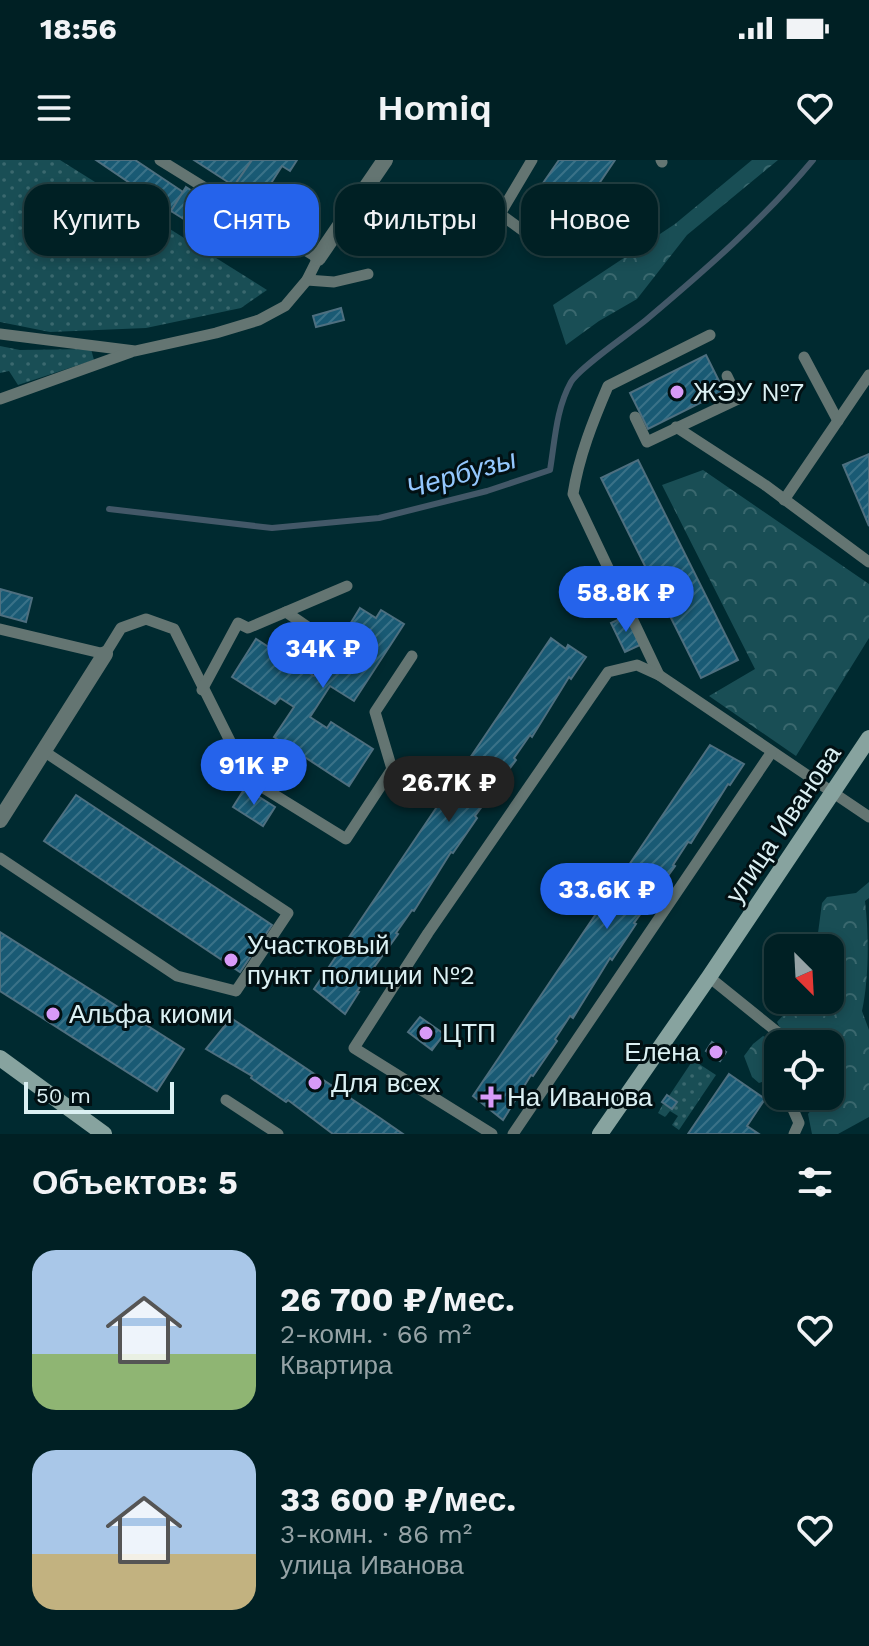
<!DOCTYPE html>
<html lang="ru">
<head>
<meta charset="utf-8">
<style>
  body { margin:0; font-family:"Work Sans",sans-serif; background:#0a282c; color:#f1f3f6; height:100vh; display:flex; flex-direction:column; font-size:30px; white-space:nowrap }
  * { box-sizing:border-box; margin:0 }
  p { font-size:26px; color:#95a3a6 }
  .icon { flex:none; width:44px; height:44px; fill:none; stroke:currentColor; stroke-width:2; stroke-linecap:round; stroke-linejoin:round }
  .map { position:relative; height:974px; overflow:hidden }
  .sheet { display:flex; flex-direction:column; background:#002024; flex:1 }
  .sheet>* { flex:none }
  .guide { position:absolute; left:24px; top:24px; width:822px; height:72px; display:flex; gap:16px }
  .needle { width:52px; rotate:156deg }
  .buttons { position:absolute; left:764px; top:774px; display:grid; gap:16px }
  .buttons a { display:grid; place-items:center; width:80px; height:80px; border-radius:16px; background:#002024; box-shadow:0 4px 12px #0003,0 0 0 2px #223e41; font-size:40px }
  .scale { position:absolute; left:24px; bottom:20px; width:150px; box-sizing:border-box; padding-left:8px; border:4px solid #dbf0f3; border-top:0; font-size:22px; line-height:28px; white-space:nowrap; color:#dbf0f3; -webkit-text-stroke:6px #021013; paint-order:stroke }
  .price { position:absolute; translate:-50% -68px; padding:0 18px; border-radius:28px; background:#2563eb; color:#fff; font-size:26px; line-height:52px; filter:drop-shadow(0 2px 4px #0008) }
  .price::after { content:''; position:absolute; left:50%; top:48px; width:24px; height:18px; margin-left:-12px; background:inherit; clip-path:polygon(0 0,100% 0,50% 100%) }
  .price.current { background:#222; color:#fff }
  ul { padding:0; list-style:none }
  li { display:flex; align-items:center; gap:24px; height:200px; padding:0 32px }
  li span { display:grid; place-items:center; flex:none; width:224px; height:160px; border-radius:24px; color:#555 }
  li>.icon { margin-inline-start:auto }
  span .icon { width:96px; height:96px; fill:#fffc; stroke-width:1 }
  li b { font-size:34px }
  h2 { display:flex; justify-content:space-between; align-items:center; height:96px; padding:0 32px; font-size:34px }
  .pill { padding:0 28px; border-radius:24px; background:#002024; box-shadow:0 4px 12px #0003,0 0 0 2px #223e41; font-size:28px; line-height:72px }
  .pill.current { background:#2563eb; color:#fff }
  .status { display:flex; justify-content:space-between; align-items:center; height:56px; padding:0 40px; background:#002024; direction:ltr }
  .status svg { height:22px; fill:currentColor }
  header { display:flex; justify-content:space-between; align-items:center; height:104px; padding:0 32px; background:#002024; font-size:36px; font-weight:600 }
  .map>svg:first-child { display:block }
  .grass { fill:url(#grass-dots) }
  .forest { fill:url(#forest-crowns) }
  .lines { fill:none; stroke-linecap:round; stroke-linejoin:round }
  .stream { stroke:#435868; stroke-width:6 }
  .building { fill:url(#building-hatch); stroke:#4e6f7f; stroke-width:2 }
  .lane { stroke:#647572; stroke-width:11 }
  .street { stroke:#647572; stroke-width:16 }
  .secondary { stroke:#87a39f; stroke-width:16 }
  .poi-dot { fill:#d89af8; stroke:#021013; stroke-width:3 }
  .labels { text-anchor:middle; stroke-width:6; stroke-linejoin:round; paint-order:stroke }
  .poi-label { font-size:26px; fill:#dbf0f3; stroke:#021013; text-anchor:start }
  .street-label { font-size:26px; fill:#dbf0f3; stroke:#021013 }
  .water-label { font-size:28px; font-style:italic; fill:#94c7fd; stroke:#021013 }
</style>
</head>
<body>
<div class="status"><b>18:56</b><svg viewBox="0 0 49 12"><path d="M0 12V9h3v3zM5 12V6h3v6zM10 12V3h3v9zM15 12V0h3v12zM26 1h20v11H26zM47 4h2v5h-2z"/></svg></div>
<header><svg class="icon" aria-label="menu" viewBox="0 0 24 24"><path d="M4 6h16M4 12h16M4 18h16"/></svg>Homiq<svg class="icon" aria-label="heart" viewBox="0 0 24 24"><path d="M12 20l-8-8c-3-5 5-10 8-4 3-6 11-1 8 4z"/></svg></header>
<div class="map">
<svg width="869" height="974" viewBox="0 0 869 974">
  <defs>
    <pattern id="grass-dots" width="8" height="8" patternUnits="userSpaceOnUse" patternTransform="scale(2)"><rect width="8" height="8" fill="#194e55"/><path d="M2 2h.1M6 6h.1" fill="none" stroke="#3a686e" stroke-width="1.8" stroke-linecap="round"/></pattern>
    <pattern id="forest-crowns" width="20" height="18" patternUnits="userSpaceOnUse" patternTransform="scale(2)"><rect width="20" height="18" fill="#194e55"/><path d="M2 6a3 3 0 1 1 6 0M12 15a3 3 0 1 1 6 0" fill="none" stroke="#3a686e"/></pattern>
    <pattern id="building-hatch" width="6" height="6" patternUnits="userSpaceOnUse" patternTransform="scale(2)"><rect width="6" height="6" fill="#195a74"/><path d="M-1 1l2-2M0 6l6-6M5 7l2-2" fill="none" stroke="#3a7288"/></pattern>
  </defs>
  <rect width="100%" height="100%" fill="#002a30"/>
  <g class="grass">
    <path d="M0,0H60L267,130L241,148L146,168L50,172L0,162Z"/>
    <path d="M0,186L20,190L91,189L94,200L18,225L9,211L0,213Z"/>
    <path d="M693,900L716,915L679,970L672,965L678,956L670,951L665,957L658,953L663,944L672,949L677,942L669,936Z"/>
  </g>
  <g class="forest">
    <path d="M752,0H778L687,75L637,139L599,161L566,185L553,145L675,64Z"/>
    <path d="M703,310L869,424V478L796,596L709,536L755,509L662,325Z"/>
    <path d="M869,722V738L865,741C869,774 869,819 862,851L869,870V957L838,974H812L808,954L822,936H830V884C809,884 786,884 777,862L797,840H830V788H816L822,743L827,737L856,733Z"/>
    <path d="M763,876L773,880L775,885L764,901L770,914L765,921L759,923L752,917L744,896L753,884Z"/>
  </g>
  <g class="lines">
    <path class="stream" d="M109,349L272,368L379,358L487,331L550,310C555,280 556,249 571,222C580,207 629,174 646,160C704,111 764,59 813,0"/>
  </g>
  <g class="building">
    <path d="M96,0H135L183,32L171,51Z"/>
    <path d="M194,0H252L234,26Z"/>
    <path d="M252,0H297L290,11L282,6L259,42L234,26Z"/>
    <path d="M559,0H615L560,81L521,55Z"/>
    <path d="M186,27L240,62L225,85L171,51Z"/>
    <path d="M302,52L309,56L300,70L293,65Z"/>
    <path d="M341,148L344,160L316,167L313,156Z"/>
    <path d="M706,195L724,231L648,269L630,233Z"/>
    <path d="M869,294V366L843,305Z"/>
    <path d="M638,300L738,500L701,518L601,318Z"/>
    <path d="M0,429L32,438L26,462L0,455Z"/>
    <path d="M360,448L376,458L381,450L404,464L354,541L330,526L310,557L327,568L331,562L373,589L349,626L274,577L294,547L280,538L275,544L232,517L256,479L314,516L336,483L330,478L336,469L344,474Z"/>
    <path d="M626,456L640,485L625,492L611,463Z"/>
    <path d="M551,478L566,489L568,485L586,497L571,519L569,517L532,577L530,575L514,598L516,600L475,656L477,658L453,693L451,692L414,751L412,750L396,773L398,774L357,831L359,832L345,854L314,829Z"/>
    <path d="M710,585L744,604L730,625L728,624L691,683L688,682L673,705L675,706L634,763L636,764L612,800L610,798L573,858L570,856L555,879L557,881L533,916L531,915L503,960L473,936Z"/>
    <path d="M245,628L275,647L263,666L233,647Z"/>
    <path d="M76,635L272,765L240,812L44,681Z"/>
    <path d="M0,772L184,889L157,931L0,831Z"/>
    <path d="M420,857L444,874L432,890L408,872Z"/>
    <path d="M231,858L380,958L403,974H333L288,940L286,942L251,918L252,916L206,889Z"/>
    <path d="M712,882L726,892L720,901L706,891Z"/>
    <path d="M778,892V915L767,908Z"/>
    <path d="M729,914L765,939L747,966L759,974H688Z"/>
    <path d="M667,935L677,942L672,949L662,942Z"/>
  </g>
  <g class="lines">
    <g class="lane">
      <path d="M532,0L500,54L544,86"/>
      <path d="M661,0L662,2"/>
      <path d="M307,120L334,122L368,114"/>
      <path d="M0,174L135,191L216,173L259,160L285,146L307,120L318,98L160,0"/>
      <path d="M804,197L838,261"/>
      <path d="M0,239L131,192"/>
      <path d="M635,257L647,282L738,239L727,216"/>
      <path d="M676,267L765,325L869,402"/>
      <path d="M784,340L869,215"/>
      <path d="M286,452L318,474"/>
      <path d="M0,469L105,494L121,468L146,459L174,469L249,619L346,679L392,609L375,552L412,496"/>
      <path d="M659,515L573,334C579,296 593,261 608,226L710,175"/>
      <path d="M202,530L238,463L248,468L347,426"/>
      <path d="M0,698L177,816L236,831L288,753L45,592"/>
      <path d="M709,817L792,884"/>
      <path d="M226,940L278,974"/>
      <path d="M492,974L354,888L428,773L608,512L637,505L659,515L869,657"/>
      <path d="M513,974L771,593"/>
      <path d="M794,974L799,963L792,947L798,936"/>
    </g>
    <g class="street">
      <path d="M318,98L385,0"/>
      <path d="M0,660L105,494"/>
    </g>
    <g class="secondary">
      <path d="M0,898L104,974"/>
      <path d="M600,974L709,817L869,578"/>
    </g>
  </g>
  <g class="poi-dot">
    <circle cx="677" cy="232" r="8"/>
    <circle cx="231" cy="800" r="8"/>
    <circle cx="53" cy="854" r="8"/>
    <circle cx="426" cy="873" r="8"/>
    <circle cx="716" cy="892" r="8"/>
    <circle cx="315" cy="923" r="8"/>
    <path d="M487 925h8v8h8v8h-8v8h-8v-8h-8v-8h8z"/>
  </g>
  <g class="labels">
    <g class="poi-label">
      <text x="693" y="241">ЖЭУ №7</text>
      <text x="247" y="794">Участковый<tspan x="247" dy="30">пункт полиции №2</tspan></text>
      <text x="69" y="863">Альфа киоми</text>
      <text x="442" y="882">ЦТП</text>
      <text x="700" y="901" text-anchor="end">Елена</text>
      <text x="331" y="932">Для всех</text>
      <text x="507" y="946">На Иванова</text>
    </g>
    <g class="street-label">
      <text transform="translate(783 664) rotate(-56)" y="9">улица Иванова</text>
    </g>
    <g class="water-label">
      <text transform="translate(461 313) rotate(-16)" y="10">Чербузы</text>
    </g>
  </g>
</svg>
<div class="buttons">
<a><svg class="needle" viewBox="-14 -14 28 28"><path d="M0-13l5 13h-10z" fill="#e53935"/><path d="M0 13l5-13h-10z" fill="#95a3a6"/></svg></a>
<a><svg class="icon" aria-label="locate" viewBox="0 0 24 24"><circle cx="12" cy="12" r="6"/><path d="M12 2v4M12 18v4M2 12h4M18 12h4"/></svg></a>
</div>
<div class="scale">50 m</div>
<b class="price" style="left:626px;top:474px">58.8K ₽</b>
<b class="price" style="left:323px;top:530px">34K ₽</b>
<b class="price" style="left:254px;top:647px">91K ₽</b>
<b class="price current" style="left:449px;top:664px">26.7K ₽</b>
<b class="price" style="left:607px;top:771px">33.6K ₽</b>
<div class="guide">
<a class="pill">Купить</a>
<a class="pill current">Снять</a>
<a class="pill">Фильтры</a>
<a class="pill">Новое</a>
</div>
</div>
<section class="sheet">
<h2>Объектов: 5<svg class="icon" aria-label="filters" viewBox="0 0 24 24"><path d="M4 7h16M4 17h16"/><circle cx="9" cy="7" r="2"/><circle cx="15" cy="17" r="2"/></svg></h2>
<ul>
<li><span style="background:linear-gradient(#a9c7e8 65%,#8fb573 0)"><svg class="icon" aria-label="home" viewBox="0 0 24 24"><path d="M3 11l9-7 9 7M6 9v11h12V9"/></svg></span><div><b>26 700 ₽/мес.</b><p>2-комн. · 66 m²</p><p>Квартира</p></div><svg class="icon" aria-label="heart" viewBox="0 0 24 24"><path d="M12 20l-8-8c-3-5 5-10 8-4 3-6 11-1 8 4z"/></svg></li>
<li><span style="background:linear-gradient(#a9c7e8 65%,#c2b280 0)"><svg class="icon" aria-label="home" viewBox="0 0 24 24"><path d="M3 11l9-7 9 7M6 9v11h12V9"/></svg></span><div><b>33 600 ₽/мес.</b><p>3-комн. · 86 m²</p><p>улица Иванова</p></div><svg class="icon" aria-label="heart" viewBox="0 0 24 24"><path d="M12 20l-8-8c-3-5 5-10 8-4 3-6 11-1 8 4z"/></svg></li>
</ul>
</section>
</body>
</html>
